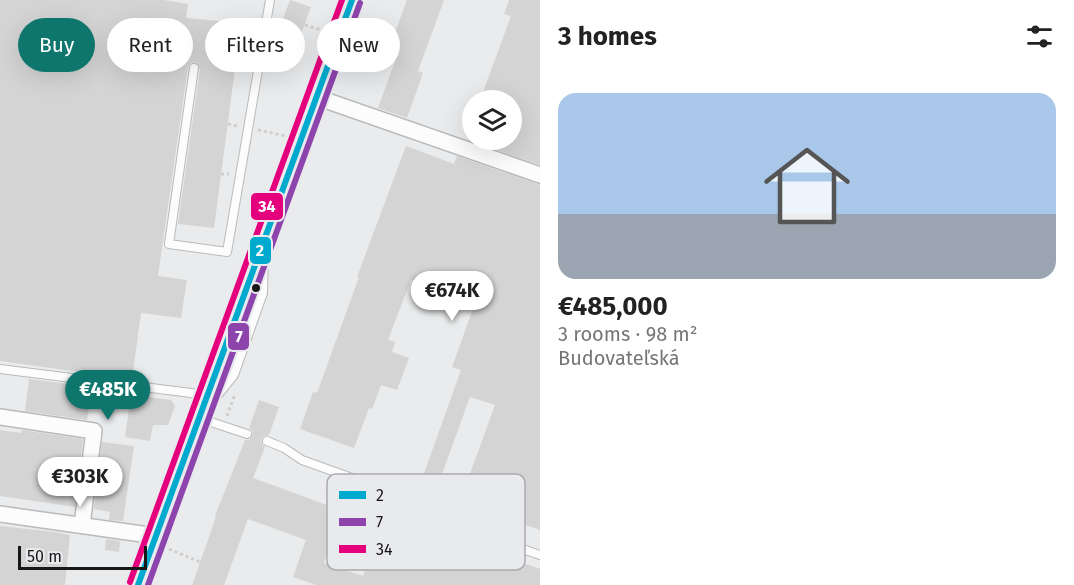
<!DOCTYPE html>
<html lang="en">
<head>
<meta charset="utf-8">
<style>
  body { margin:0; font-family:"Fira Sans",sans-serif; background:#f6f6f6; color:#222; height:100vh; display:flex; flex-direction:column; font-size:22px; white-space:nowrap }
  * { box-sizing:border-box; margin:0 }
  p { font-size:20px; color:#767676 }
  .icon { flex:none; width:33px; height:33px; fill:none; stroke:currentColor; stroke-width:2; stroke-linecap:round; stroke-linejoin:round }
  .map { position:relative; flex:1; overflow:hidden }
  .drawer { display:flex; flex-direction:column; background:#fff; width:534px }
  .drawer>* { flex:none }
  .hud { position:absolute; left:18px; top:18px; width:432px; height:54px; display:flex; gap:12px }
  .controls { position:absolute; left:462px; top:90px; display:grid; gap:12px }
  .controls a { display:grid; place-items:center; width:60px; height:60px; border-radius:50%; background:#fff; box-shadow:0 6px 24px #0002; font-size:30px }
  .scale { position:absolute; left:18px; bottom:15px; width:129px; box-sizing:border-box; padding-left:6px; border:3px solid #171718; border-top:0; font-size:16px; line-height:21px; white-space:nowrap; color:#171718; -webkit-text-stroke:4px #e9eaed; paint-order:stroke }
  .price { position:absolute; translate:-50% -51px; padding:0 14px; border-radius:21px; background:#fff; color:#222; font-size:20px; line-height:39px; filter:drop-shadow(0 2px 3px #0008) }
  .price::after { content:''; position:absolute; left:50%; top:36px; width:18px; height:14px; margin-left:-9px; background:inherit; clip-path:polygon(0 0,100% 0,50% 100%) }
  .price.active { background:#0f766e; color:#fff }
  ul { padding:0; list-style:none }
  li { display:grid; align-content:center; gap:12px; height:318px; padding:0 18px }
  li+li { border-top:2px solid #e0e0e0 }
  li span { display:grid; place-items:center; height:186px; border-radius:18px; color:#555 }
  li>.icon { margin-inline-start:auto }
  span .icon { width:108px; height:108px; fill:#fffc; stroke-width:1 }
  li b { font-size:26px }
  h2 { display:flex; justify-content:space-between; align-items:center; height:72px; padding:0 18px; font-size:26px }
  .pill { padding:0 21px; border-radius:27px; background:#fff; box-shadow:0 6px 24px #0002; font-size:21px; line-height:54px }
  .pill.active { background:#0f766e; color:#fff }
  main { display:flex; flex:1; min-height:0 }
  .map>svg:first-child { display:block }
  .building { fill:#d4d4d4 }
  .lines { fill:none; stroke-linecap:round; stroke-linejoin:round }
  .lane-casing { stroke:#b9babb; stroke-width:10 }
  .street-casing { stroke:#b9babb; stroke-width:18 }
  .path { stroke:#cecece; stroke-width:3; stroke-dasharray:3 3; stroke-linecap:butt }
  .lane { stroke:#fcfcfc; stroke-width:8 }
  .street { stroke:#fcfcfc; stroke-width:15 }
  .bus-1-casing { stroke:#e9eaed; stroke-width:10 }
  .bus-2-casing { stroke:#e9eaed; stroke-width:10 }
  .bus-3-casing { stroke:#e9eaed; stroke-width:10 }
  .bus-1 { stroke:#00a9ce; stroke-width:6 }
  .bus-2 { stroke:#8e44ad; stroke-width:6 }
  .bus-3 { stroke:#e5007d; stroke-width:6 }
  .bus-dot { fill:#171718; stroke:#e9eaed; stroke-width:2 }
  .key { fill:#e9eaed; stroke:#aaabad; stroke-width:1.5 }
  .key-label { font-size:16px; fill:#171718 }
  .line-badge { stroke:#e9eaed; stroke-width:2 }
  .badge-label { font-size:16px; text-anchor:middle; font-weight:bold; fill:#fff }
</style>
</head>
<body>
<main>
<div class="map">
<svg width="540" height="585" viewBox="0 0 540 585">
  <rect width="100%" height="100%" fill="#eaebec"/>
  <g class="building">
    <path d="M0,0H164L188,4L186,18L241,23L214,228L178,224L200,69L195,62L191,63L188,67L158,276L187,280L181,318L141,313L132,379L0,361Z"/>
    <path d="M290,0L311,7L297,45L276,38Z"/>
    <path d="M407,0H444L418,71L423,73L407,118L378,108L398,53L389,49Z"/>
    <path d="M509,0H540V165L468,140H512V100H480L511,16L504,14Z"/>
    <path d="M406,146L454,164L457,156L540,185V530L460,501L495,405L470,397L434,496L418,490L461,370L452,367L479,292L439,276L435,288L411,280L388,340L395,342L392,352L409,358L397,390L381,385L372,409L369,408L354,448L300,429L313,392L317,393L359,277H357Z"/>
    <path d="M29,379L93,387L87,420L25,411Z"/>
    <path d="M131,395L171,400L175,406L168,425H153L150,441L125,437Z"/>
    <path d="M259,400L279,407L269,435L264,436L261,439L262,444L265,447L253,478L343,511L324,563L363,576L378,534L413,546L415,541L469,561L475,545L540,569V585H316L293,577L306,540L248,519L224,585H192L216,517L215,516L245,440H249L252,436L253,432L249,428Z"/>
    <path d="M0,430L21,433L22,430L83,439L75,507L0,496Z"/>
    <path d="M102,442L134,446L123,521L109,520L110,512L94,509Z"/>
    <path d="M0,526L55,532L70,535L65,585H0Z"/>
    <path d="M106,539L120,541L119,552L105,550Z"/>
  </g>
  <g class="lines">
    <defs>
      <g id="lane">
        <path d="M194,68L169,244L227,252L270,0"/>
        <path d="M0,369L207,395"/>
        <path d="M208,407L234,375L263,293L264,254"/>
        <path d="M200,416L199,418L247,434"/>
        <path d="M267,441L284,448L302,460L363,482L459,527L540,555"/>
      </g>
      <g id="street">
        <path d="M316,97L540,175"/>
        <path d="M0,417L94,431L82,525"/>
        <path d="M0,514L156,536"/>
        <path d="M138,585L352,0"/>
      </g>
    </defs>
    <use href="#lane" class="lane-casing"/>
    <use href="#street" class="street-casing"/>
    <g class="path">
      <path d="M305,25L324,31"/>
      <path d="M235,67L245,68"/>
      <path d="M228,124L237,126"/>
      <path d="M258,130L286,136"/>
      <path d="M221,174H229"/>
      <path d="M227,416L235,394"/>
      <path d="M337,508L344,488"/>
      <path d="M169,549L200,562"/>
    </g>
    <use href="#lane" class="lane"/>
    <use href="#street" class="street"/>
    <defs>
      <path id="bus-1" d="M138,585L352,0"/>
      <path id="bus-2" d="M148,585L360,3"/>
      <path id="bus-3" d="M130,582L342,0"/>
    </defs>
    <use href="#bus-1" class="bus-1-casing"/>
    <use href="#bus-2" class="bus-2-casing"/>
    <use href="#bus-3" class="bus-3-casing"/>
    <use href="#bus-1" class="bus-1"/>
    <use href="#bus-2" class="bus-2"/>
    <use href="#bus-3" class="bus-3"/>
  </g>
  <circle class="bus-dot" cx="256" cy="288" r="5"/>
  <rect x="327" y="474" width="198" height="96" rx="9" class="key"/>
  <rect x="339" y="491" width="27" height="8" fill="#00a9ce"/>
  <rect x="339" y="518" width="27" height="8" fill="#8e44ad"/>
  <rect x="339" y="545" width="27" height="8" fill="#e5007d"/>
  <g class="key-label">
    <text x="376" y="501">2</text>
    <text x="376" y="528">7</text>
    <text x="376" y="555">34</text>
  </g>
  <g class="line-badge">
    <rect x="250" y="192" width="34" height="29" rx="6" fill="#e5007d"/>
    <rect x="249" y="236" width="23" height="29" rx="6" fill="#00a9ce"/>
    <rect x="227" y="322" width="23" height="29" rx="6" fill="#8e44ad"/>
  </g>
  <g class="badge-label">
    <text x="267" y="212">34</text>
    <text x="260" y="256">2</text>
    <text x="239" y="342">7</text>
  </g>
</svg>
<div class="controls">
<a><svg class="icon" aria-label="layers" viewBox="0 0 24 24"><path d="M12 4l9 5-9 5-9-5zM3 14l9 5 9-5"/></svg></a>
</div>
<div class="scale">50 m</div>
<b class="price" style="left:452px;top:322px">€674K</b>
<b class="price active" style="left:108px;top:421px">€485K</b>
<b class="price" style="left:80px;top:508px">€303K</b>
<div class="hud">
<a class="pill active">Buy</a>
<a class="pill">Rent</a>
<a class="pill">Filters</a>
<a class="pill">New</a>
</div>
</div>
<section class="drawer">
<h2>3 homes<svg class="icon" aria-label="filters" viewBox="0 0 24 24"><path d="M4 7h16M4 17h16"/><circle cx="9" cy="7" r="2"/><circle cx="15" cy="17" r="2"/></svg></h2>
<ul>
<li><span style="background:linear-gradient(#a9c7e8 65%,#9aa5b1 0)"><svg class="icon" aria-label="home" viewBox="0 0 24 24"><path d="M3 11l9-7 9 7M6 9v11h12V9"/></svg></span><div><b>€485,000</b><p>3 rooms · 98 m²</p><p>Budovateľská</p></div></li>
</ul>
</section>
</main>
</body>
</html>
